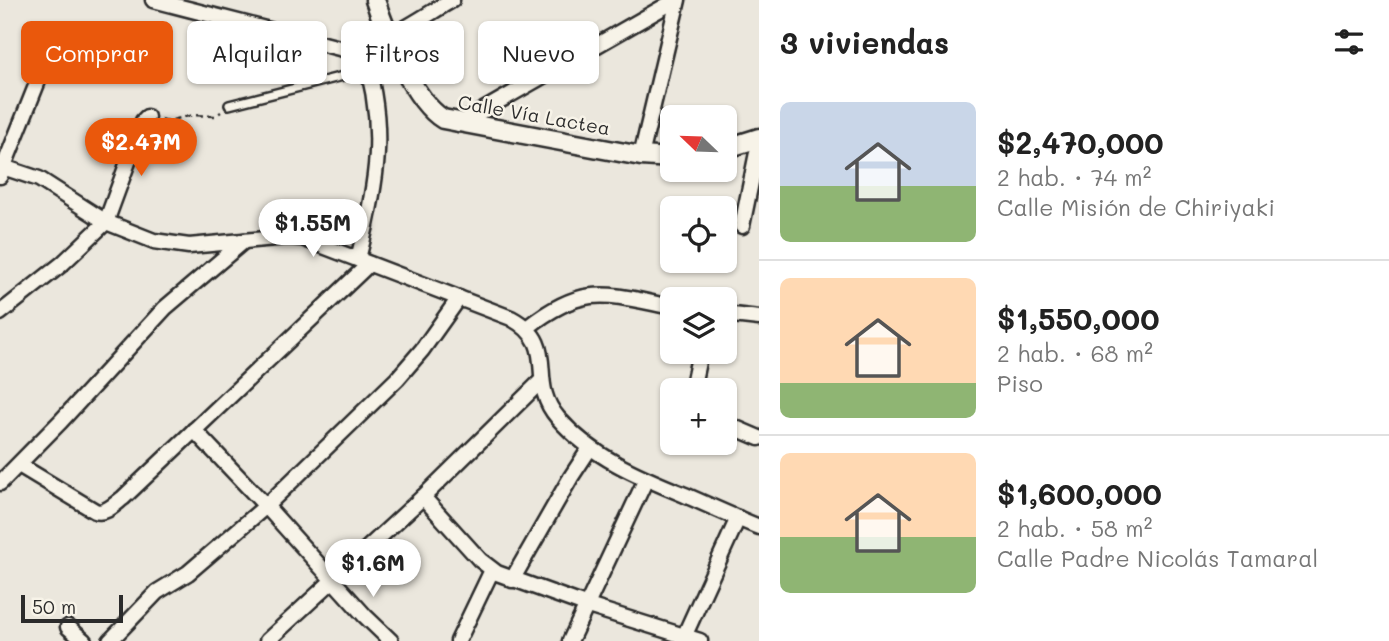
<!DOCTYPE html>
<html lang="es">
<head>
<meta charset="utf-8">
<style>
  body { margin:0; font-family:Mali,sans-serif; background:#f2f2f2; color:#222; height:100vh; display:flex; flex-direction:column; font-size:26px; white-space:nowrap }
  * { box-sizing:border-box; margin:0 }
  p { font-size:23px; color:#767676 }
  .icon { flex:none; width:38px; height:38px; fill:none; stroke:currentColor; stroke-width:2; stroke-linecap:round; stroke-linejoin:round }
  .map { position:relative; flex:1; overflow:hidden }
  .panel { display:flex; flex-direction:column; background:#fff; width:630px }
  .panel>* { flex:none }
  .hud { position:absolute; left:21px; top:21px; width:632px; height:63px; display:flex; gap:14px }
  .needle { width:46px; rotate:293deg }
  .buttons { position:absolute; left:660px; top:105px; display:grid; gap:14px }
  .buttons a { display:grid; place-items:center; width:77px; height:77px; border-radius:10px; background:#fff; box-shadow:0 2px 5px #0004; font-size:35px }
  .scale { position:absolute; left:21px; bottom:18px; width:102px; box-sizing:border-box; padding-left:7px; border:4px solid #2b2b2b; border-top:0; font-size:19px; line-height:24px; white-space:nowrap; color:#2b2b2b; -webkit-text-stroke:5px #f7f3e8; paint-order:stroke }
  .price { position:absolute; translate:-50% -60px; padding:0 16px; border-radius:24px; background:#fff; color:#222; font-size:23px; line-height:46px; filter:drop-shadow(0 2px 4px #0008) }
  .price::after { content:''; position:absolute; left:50%; top:42px; width:21px; height:16px; margin-left:-10px; background:inherit; clip-path:polygon(0 0,100% 0,50% 100%) }
  .price.selected { background:#ea580c; color:#fff }
  ul { padding:0; list-style:none }
  li { display:flex; align-items:center; gap:21px; height:175px; padding:0 21px }
  li+li { border-top:2px solid #e0e0e0 }
  li span { display:grid; place-items:center; flex:none; width:196px; height:140px; border-radius:10px; color:#555 }
  li>.icon { margin-inline-start:auto }
  span .icon { width:84px; height:84px; fill:#fffc; stroke-width:1 }
  li b { font-size:30px }
  h2 { display:flex; justify-content:space-between; align-items:center; height:84px; padding:0 21px; font-size:30px }
  .pill { padding:0 24px; border-radius:10px; background:#fff; box-shadow:0 2px 5px #0004; font-size:24px; line-height:63px }
  .pill.selected { background:#ea580c; color:#fff }
  main { display:flex; flex:1; min-height:0 }
  .map>svg:first-child { display:block }
  .lines { fill:none; stroke-linecap:round; stroke-linejoin:round }
  .service-casing { stroke:#2b2b2b; stroke-width:12 }
  .minor-casing { stroke:#2b2b2b; stroke-width:19 }
  .tertiary-casing { stroke:#2b2b2b; stroke-width:23 }
  .path { stroke:#2b2b2b; stroke-width:2.5; stroke-dasharray:7 5; stroke-linecap:butt }
  .service { stroke:#f7f3e8; stroke-width:7 }
  .minor { stroke:#f7f3e8; stroke-width:14 }
  .tertiary { stroke:#f7f3e8; stroke-width:18 }
  .labels { text-anchor:middle; stroke-width:5; stroke-linejoin:round; paint-order:stroke }
  .street-label { font-size:19px; fill:#2b2b2b; stroke:#f7f3e8 }
</style>
</head>
<body>
<main>
<div class="map">
<svg width="759" height="641" viewBox="0 0 759 641">
  <rect width="100%" height="100%" fill="#ebe7dd"/>
  <filter id="ink" filterUnits="userSpaceOnUse"><feTurbulence type="fractalNoise" baseFrequency=".0143" numOctaves="2"/><feDisplacementMap in="SourceGraphic" scale="14" xChannelSelector="R" yChannelSelector="G"/><feConvolveMatrix kernelMatrix="1 2 1 2 8 2 1 2 1" color-interpolation-filters="sRGB"/></filter>
  <g filter="url(#ink)">
    <g class="lines">
      <defs>
        <path id="service" d="M229,105L359,72L368,68"/>
        <g id="minor">
          <path d="M153,0L351,51C379,48 426,15 452,0"/>
          <path d="M459,124L676,0"/>
          <path d="M641,156L678,0"/>
          <path d="M0,166L39,179L106,222L154,241L189,246L287,237L302,238L511,318C562,346 525,380 558,418C592,457 638,476 685,495C710,506 734,517 759,527"/>
          <path d="M0,176L42,71"/>
          <path d="M742,226L759,143"/>
          <path d="M358,259C377,184 388,125 362,49"/>
          <path d="M0,313L62,264L106,222L143,121L147,117"/>
          <path d="M724,314L759,318"/>
          <path d="M528,327C584,283 607,294 672,307"/>
          <path d="M692,390L700,352"/>
          <path d="M724,423L759,438"/>
          <path d="M194,430L266,506L365,616L391,641"/>
          <path d="M19,465L95,511C105,515 115,504 123,498L369,264"/>
          <path d="M0,483L61,421L165,308L244,241"/>
          <path d="M423,497L480,560L497,573L588,606L700,641"/>
          <path d="M512,580L571,477L590,448"/>
          <path d="M68,627L84,641"/>
          <path d="M110,641L157,592L188,573L266,506L397,379L422,350L459,298"/>
          <path d="M267,641L423,497L542,380"/>
          <path d="M458,641L492,570"/>
          <path d="M570,641L646,479"/>
          <path d="M682,641L738,518"/>
        </g>
        <g id="tertiary">
          <path d="M375,0C386,33 413,101 443,119L641,156L672,158"/>
          <path d="M724,149L759,138"/>
        </g>
      </defs>
      <use href="#service" class="service-casing"/>
      <use href="#minor" class="minor-casing"/>
      <use href="#tertiary" class="tertiary-casing"/>
      <path class="path" d="M161,119L168,121L193,115L215,116L221,112"/>
      <use href="#service" class="service"/>
      <use href="#minor" class="minor"/>
      <use href="#tertiary" class="tertiary"/>
    </g>
  </g>
  <g class="labels">
    <g class="street-label">
      <text transform="translate(534 115) rotate(10)" y="7">Calle Vía Lactea</text>
    </g>
  </g>
</svg>
<div class="buttons">
<a><svg class="needle" viewBox="-14 -14 28 28"><path d="M0-13l5 13h-10z" fill="#e53935"/><path d="M0 13l5-13h-10z" fill="#767676"/></svg></a>
<a><svg class="icon" aria-label="locate" viewBox="0 0 24 24"><circle cx="12" cy="12" r="6"/><path d="M12 2v4M12 18v4M2 12h4M18 12h4"/></svg></a>
<a><svg class="icon" aria-label="layers" viewBox="0 0 24 24"><path d="M12 4l9 5-9 5-9-5zM3 14l9 5 9-5"/></svg></a>
<a>+</a>
</div>
<div class="scale">50 m</div>
<b class="price selected" style="left:141px;top:178px">$2.47M</b>
<b class="price" style="left:313px;top:259px">$1.55M</b>
<b class="price" style="left:373px;top:599px">$1.6M</b>
<div class="hud">
<a class="pill selected">Comprar</a>
<a class="pill">Alquilar</a>
<a class="pill">Filtros</a>
<a class="pill">Nuevo</a>
</div>
</div>
<section class="panel">
<h2>3 viviendas<svg class="icon" aria-label="filters" viewBox="0 0 24 24"><path d="M4 7h16M4 17h16"/><circle cx="9" cy="7" r="2"/><circle cx="15" cy="17" r="2"/></svg></h2>
<ul>
<li><span style="background:linear-gradient(#c9d6e8 60%,#8fb573 0)"><svg class="icon" aria-label="home" viewBox="0 0 24 24"><path d="M3 11l9-7 9 7M6 9v11h12V9"/></svg></span><div><b>$2,470,000</b><p>2 hab. · 74 m²</p><p>Calle Misión de Chiriyaki</p></div></li>
<li><span style="background:linear-gradient(#ffd9b3 75%,#8fb573 0)"><svg class="icon" aria-label="home" viewBox="0 0 24 24"><path d="M3 11l9-7 9 7M6 9v11h12V9"/></svg></span><div><b>$1,550,000</b><p>2 hab. · 68 m²</p><p>Piso</p></div></li>
<li><span style="background:linear-gradient(#ffd9b3 60%,#8fb573 0)"><svg class="icon" aria-label="home" viewBox="0 0 24 24"><path d="M3 11l9-7 9 7M6 9v11h12V9"/></svg></span><div><b>$1,600,000</b><p>2 hab. · 58 m²</p><p>Calle Padre Nicolás Tamaral</p></div></li>
</ul>
</section>
</main>
</body>
</html>
